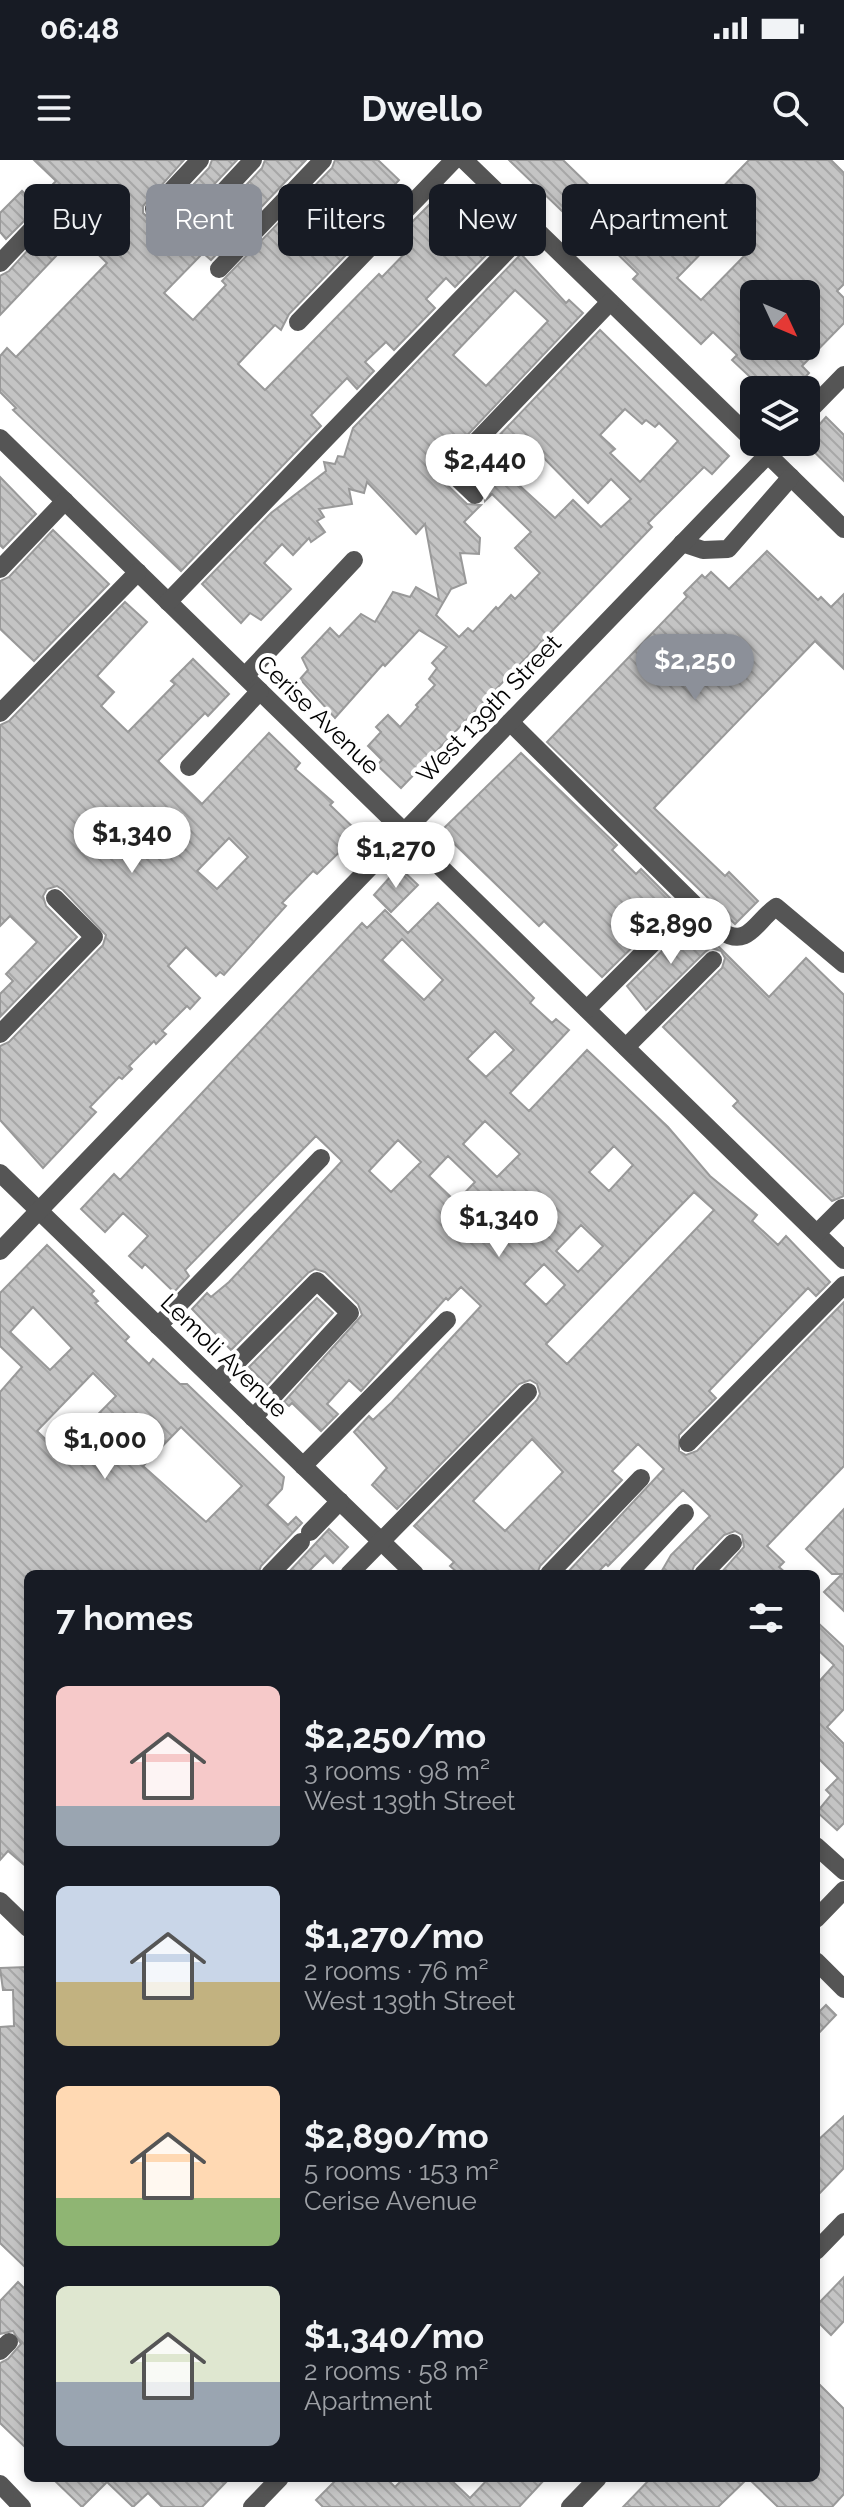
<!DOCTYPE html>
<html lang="en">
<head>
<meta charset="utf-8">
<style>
  body { margin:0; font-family:Raleway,sans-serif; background:#20242c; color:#f1f3f6; height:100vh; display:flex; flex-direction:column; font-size:30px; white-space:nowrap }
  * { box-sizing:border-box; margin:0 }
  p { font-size:26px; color:#9ea1a6 }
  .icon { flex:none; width:44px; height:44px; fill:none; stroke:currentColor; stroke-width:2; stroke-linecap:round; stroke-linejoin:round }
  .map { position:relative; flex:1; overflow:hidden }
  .side { position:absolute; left:24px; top:1410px; width:796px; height:912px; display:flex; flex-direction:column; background:#171b24; border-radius:12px; box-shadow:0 4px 12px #0003 }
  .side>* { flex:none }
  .guide { position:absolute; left:24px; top:24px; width:796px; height:72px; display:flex; gap:16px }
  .needle { width:52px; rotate:134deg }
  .buttons { position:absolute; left:740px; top:120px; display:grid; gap:16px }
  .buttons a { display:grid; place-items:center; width:80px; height:80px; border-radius:12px; background:#171b24; box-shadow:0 4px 12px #0003; font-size:40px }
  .price { position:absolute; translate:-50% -68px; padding:0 18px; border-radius:28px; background:#fff; color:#222; font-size:26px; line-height:52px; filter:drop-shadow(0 2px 4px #0008) }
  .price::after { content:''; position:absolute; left:50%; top:48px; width:24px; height:18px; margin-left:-12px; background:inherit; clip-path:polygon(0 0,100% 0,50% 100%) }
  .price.current { background:#8c9099; color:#fff }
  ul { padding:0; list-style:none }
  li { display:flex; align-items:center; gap:24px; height:200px; padding:0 32px }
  li span { display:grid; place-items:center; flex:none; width:224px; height:160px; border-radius:12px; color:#555 }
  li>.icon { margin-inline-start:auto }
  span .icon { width:96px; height:96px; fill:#fffc; stroke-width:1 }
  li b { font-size:34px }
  h2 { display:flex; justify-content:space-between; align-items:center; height:96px; padding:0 32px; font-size:34px }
  .chip { padding:0 28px; border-radius:12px; background:#171b24; box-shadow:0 4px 12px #0003; font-size:28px; line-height:72px }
  .chip.current { background:#8c9099; color:#fff }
  .status { display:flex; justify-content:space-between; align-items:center; height:56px; padding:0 40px; background:#171b24; direction:ltr }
  .status svg { height:22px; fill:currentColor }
  header { display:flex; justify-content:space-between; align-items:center; height:104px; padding:0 32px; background:#171b24; font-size:36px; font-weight:700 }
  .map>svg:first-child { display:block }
  .building { fill:url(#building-back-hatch); stroke:#999; stroke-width:2; fill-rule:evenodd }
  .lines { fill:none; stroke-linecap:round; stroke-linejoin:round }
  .minor { stroke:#555; stroke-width:18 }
  .labels { text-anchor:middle; stroke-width:8; stroke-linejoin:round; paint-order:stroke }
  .street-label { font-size:24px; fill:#000; stroke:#fff }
</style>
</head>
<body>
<div class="status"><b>06:48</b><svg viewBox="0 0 49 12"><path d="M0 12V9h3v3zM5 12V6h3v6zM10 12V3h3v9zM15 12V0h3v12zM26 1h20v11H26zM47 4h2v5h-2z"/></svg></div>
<header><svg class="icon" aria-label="menu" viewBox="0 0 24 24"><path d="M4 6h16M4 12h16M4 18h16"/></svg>Dwello<svg class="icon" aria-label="search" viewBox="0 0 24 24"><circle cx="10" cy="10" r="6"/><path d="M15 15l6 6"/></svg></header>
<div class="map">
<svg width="844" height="2347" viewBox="0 0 844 2347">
  <defs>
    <pattern id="building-back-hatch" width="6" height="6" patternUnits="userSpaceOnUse" patternTransform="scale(2)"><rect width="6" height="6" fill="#c4c4c4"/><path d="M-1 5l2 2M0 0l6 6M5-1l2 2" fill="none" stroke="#a7a7a7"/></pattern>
  </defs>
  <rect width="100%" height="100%" fill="#fff"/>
  <g class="building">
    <path d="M34,0H184L143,46V53L152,61L163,57L209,8L212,0H237L190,50L188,62L197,70L208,66L262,8L265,0H306L211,100L203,93L164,133L193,160L226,125L222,121L332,8L335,0H378L399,20L388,32L398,41L289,154L281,170L275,165L238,204L265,230L379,114L382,117L411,87L399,75L444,30L455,35L487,66L484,70L498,83L455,127L446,118L426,139L435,148L394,190L386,182L365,202L374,211L357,229L347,218L311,255L321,266L181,411L13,250L16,248L0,232V196L7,188L16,197L107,103L77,74L0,155V116L9,111L68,46L64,35L52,33L6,79L0,72V53L22,31L35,43L56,21Z"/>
    <path d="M509,0H563L632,67L641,57L668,83L749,0H831L844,13V124L837,131L844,138V163L802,206L809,213L793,230H764L732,200L737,195L713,172L701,184L633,119L638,114L598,75L592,80ZM726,68L749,91L701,140L677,118ZM754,134H806V186H797L788,195L778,186H754Z"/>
    <path d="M521,94L566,143L569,140L583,153L438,306L440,318L467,344L481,345L464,362L480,378L479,394L460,393L466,423L451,429L436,455L459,477L468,468L473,472L496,447L498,449L511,435L515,439L540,413L515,388L531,372L492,334L485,341L484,327L466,310L600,170L729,296L712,314L704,307L648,363L652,367L401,628L377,605L382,600L368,586L381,572L376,567L388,555L400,567L418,547L416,545L435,525L429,519L437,508L432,503L447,487L419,470L385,506L383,504L335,558L300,519L308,510L302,498L330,468L339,477L361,454L375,462L393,432L410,437L416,427L439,440L425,364L416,374L367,322L364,333L349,329L352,344L319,349L324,357L317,361L325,372L311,382L309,378L293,395L282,384L264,403L291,429L261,460L250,453L241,463L202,424L271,353L326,311L324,302L335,304L338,296L344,297L353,268ZM515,130L548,161L486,226L453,195ZM625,249L642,264L646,260L655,267L659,263L678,281L640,322L610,293L615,289L600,275ZM534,288L588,343L611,319L631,339L601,367L573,340L555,358L508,315Z"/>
    <path d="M826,257L844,275V321L804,282Z"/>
    <path d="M0,317L36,354L3,388L0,385Z"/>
    <path d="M53,370L109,424L34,501L0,469V421L9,417Z"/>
    <path d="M767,391L818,440L821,437L831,447L844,434V509L815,481L654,648L725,716L729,712L758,741L735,764L547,582L687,437L684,433L702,415L705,418L711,412L729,429Z"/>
    <path d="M125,442L147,462L97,516L114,532L101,546L128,572L175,524L171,521L193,499L229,534L208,556L205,553L158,601L202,644L269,573L300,603L295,609L333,642L330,645L359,673L317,714L313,711L282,743L286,746L224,815L220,812L216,816L186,787L168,806L200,838L190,849L187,846L162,871L166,874L156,884L154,881L129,906L132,909L122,919L119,917L90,947L96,952L43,1008L0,960V886L9,882L103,785L106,775L63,730L57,726L47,729L43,736L46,746L77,777L0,857V834L13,821L6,814L37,782L10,756L0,766V565L9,561ZM229,678L248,697L217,729L197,711Z"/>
    <path d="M521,593L617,685L612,690L636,714L641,709L769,837L806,798L844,835V1036L832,1041L733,946L738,941L663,867L722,808L725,798L721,791L711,788L705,792L646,850L627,826L675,778L678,768L674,761L664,758L658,762L602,817L544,761L539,766L443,673L445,667Z"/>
    <path d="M399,707L418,725L391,752L374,735Z"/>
    <path d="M438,743L534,838L530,843L552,863L556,859L569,870L510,933L529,951L587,890L668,967L710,1016L757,1055L752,1061L778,1085L786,1076L830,1122L816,1136L808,1128L709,1231L716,1238L679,1275V1291L686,1295L697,1291L844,1142V1306L767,1386L784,1402L779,1407L787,1414H720L744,1387L742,1375L735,1371L724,1375L694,1406L691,1414H660L671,1395L710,1356L683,1330L608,1406L606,1404L596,1414H566L664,1309L638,1284L612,1311L622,1320L540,1406L537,1414H459L450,1406L454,1402L414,1366L537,1240L540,1234L537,1224L530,1220L519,1224L397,1349L372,1325L387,1308L354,1272L369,1256L373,1260L392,1242L481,1146L461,1127L448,1140L446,1138L361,1231L349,1220L327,1244L338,1254L321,1271L292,1243L289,1246L284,1242L362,1155L358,1144L325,1112L315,1109L308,1113L231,1190L192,1149L207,1133L211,1137L229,1122L342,1001L316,976L185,1110L189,1116L174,1132L145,1104L142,1108L129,1096L148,1076L123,1053L105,1072L81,1049L114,1014L120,1020L362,763L367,768L385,750L408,773ZM402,779L443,820L424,840L382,800ZM495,871L514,890L486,917L467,899ZM485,961L520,994L497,1017L463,984ZM398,980L421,1002L391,1032L369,1011ZM614,986L633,1005L609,1031L589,1012ZM448,996L475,1022L456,1042L429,1016ZM694,1032L714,1050L567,1204L546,1184ZM581,1065L603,1086L578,1112L556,1091ZM544,1104L565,1125L546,1145L524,1124ZM532,1279L563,1312L505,1371L473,1341Z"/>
    <path d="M47,1085L94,1131L91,1134L98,1141L95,1143L129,1177L125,1181L149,1204L153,1199L180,1224H187L284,1317L282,1329L267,1345L288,1365L296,1357L302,1363L261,1406L258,1414H28V1708L8,1691L0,1700V1232L22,1207L0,1186V1133ZM33,1147L72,1188L50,1210L10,1172ZM93,1213L116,1236L60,1293L37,1271ZM181,1267L242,1326L206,1362L143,1306Z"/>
    <path d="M317,1138L333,1153L267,1225L249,1207Z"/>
    <path d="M844,1349V1451L824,1432L842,1414H832L806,1389Z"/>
    <path d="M329,1369L348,1387L333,1403L325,1395L306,1414H287Z"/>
    <path d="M816,1461L844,1487V1549L827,1567L844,1584V1663L837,1670L817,1652L831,1635L826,1630L838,1618L816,1596V1525L834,1505L816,1488Z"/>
    <path d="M27,1807L28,1859V2110L0,2083V1867L14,1866L13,1830H3L0,1808Z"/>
    <path d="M826,1845L836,1855L816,1876V1855Z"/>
    <path d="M844,1956V2008L816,2037V1982Z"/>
    <path d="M844,2117V2161L831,2175L816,2160V2146Z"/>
    <path d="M18,2122L28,2132V2290L0,2263V2203L8,2199L21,2184L13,2171L0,2174V2141Z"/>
    <path d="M816,2221L844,2249V2334L832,2347H778L748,2318H816Z"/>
    <path d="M52,2318H230L202,2347H162L148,2333L133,2347L107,2322L82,2347Z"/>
    <path d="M338,2318H386L395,2327L404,2318H449L470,2338L489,2318H546L519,2347H323L316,2340Z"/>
    <path d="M651,2318H748L718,2347H623Z"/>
  </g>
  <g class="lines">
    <g class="minor">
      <path d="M464,0L754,281"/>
      <path d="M154,49L200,0"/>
      <path d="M199,58L253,0"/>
      <path d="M0,103L56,44"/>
      <path d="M219,109L323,0"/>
      <path d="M298,162L454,0"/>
      <path d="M806,254L844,215"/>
      <path d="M0,278L844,1100"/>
      <path d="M760,287L844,369"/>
      <path d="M475,335L449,310L610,142"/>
      <path d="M682,383L703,390L728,389L791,317"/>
      <path d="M0,409L65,341"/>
      <path d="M168,442L532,65"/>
      <path d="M245,516L354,400"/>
      <path d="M0,553L138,412"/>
      <path d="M510,562L721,771C748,789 756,761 776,747L844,804"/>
      <path d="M189,607L260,531"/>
      <path d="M587,849L666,770"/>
      <path d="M0,874L94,777L55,738"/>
      <path d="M626,887L713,800"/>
      <path d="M0,1013L415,1414"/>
      <path d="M817,1073L842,1048"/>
      <path d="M0,1091L780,282"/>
      <path d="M158,1166L321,998"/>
      <path d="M217,1222L317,1121L350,1153L253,1258"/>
      <path d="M688,1283L844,1125"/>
      <path d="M303,1306L447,1160"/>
      <path d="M310,1372L340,1341"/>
      <path d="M270,1414L301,1382"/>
      <path d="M349,1414L528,1232"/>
      <path d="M549,1414L641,1318"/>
      <path d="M628,1414L685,1353"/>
      <path d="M703,1414L733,1383"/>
      <path d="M816,1686L844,1711"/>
      <path d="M0,1741L28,1768"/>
      <path d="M816,1759L844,1730"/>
      <path d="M816,1801L844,1829"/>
      <path d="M816,2091L844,2062"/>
      <path d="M0,2191L9,2182"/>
      <path d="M0,2324L22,2347"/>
      <path d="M252,2347L280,2318"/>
      <path d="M570,2347L598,2318"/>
    </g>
  </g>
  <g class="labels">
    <g class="street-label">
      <text transform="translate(489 549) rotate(-46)" y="8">West 139th Street</text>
      <text transform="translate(318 555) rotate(44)" y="8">Cerise Avenue</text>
      <text transform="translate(224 1196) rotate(44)" y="8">Lemoli Avenue</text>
    </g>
  </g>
</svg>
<div class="buttons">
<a><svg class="needle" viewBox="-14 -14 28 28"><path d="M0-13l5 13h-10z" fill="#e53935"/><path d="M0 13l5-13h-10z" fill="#9ea1a6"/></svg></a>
<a><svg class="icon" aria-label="layers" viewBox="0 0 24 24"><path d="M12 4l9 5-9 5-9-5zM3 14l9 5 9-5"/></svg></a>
</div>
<b class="price" style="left:485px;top:342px">$2,440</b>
<b class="price current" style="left:695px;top:542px">$2,250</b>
<b class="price" style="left:132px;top:715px">$1,340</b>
<b class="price" style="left:396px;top:730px">$1,270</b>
<b class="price" style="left:671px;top:806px">$2,890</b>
<b class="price" style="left:499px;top:1099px">$1,340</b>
<b class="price" style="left:105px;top:1321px">$1,000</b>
<div class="guide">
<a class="chip">Buy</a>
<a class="chip current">Rent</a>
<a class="chip">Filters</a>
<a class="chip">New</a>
<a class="chip">Apartment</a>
</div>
<section class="side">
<h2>7 homes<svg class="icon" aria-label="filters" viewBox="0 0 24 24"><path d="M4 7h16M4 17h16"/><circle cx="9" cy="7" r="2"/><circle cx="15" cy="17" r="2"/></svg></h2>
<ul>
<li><span style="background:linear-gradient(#f6c9c9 75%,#9aa5b1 0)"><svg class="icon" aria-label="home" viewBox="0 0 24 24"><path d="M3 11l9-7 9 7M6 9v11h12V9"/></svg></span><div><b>$2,250/mo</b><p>3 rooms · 98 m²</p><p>West 139th Street</p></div></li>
<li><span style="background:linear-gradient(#c9d6e8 60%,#c2b280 0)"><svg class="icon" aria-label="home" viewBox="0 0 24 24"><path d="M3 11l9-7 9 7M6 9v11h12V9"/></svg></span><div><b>$1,270/mo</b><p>2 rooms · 76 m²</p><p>West 139th Street</p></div></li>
<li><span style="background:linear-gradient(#ffd9b3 70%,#8fb573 0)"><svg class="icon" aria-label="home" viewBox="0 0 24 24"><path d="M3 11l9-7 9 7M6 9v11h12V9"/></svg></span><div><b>$2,890/mo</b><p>5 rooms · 153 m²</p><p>Cerise Avenue</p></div></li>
<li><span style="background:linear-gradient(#dfe7d0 60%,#9aa5b1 0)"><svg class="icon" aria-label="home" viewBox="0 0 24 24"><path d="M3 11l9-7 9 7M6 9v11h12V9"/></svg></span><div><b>$1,340/mo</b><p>2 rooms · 58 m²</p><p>Apartment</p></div></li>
</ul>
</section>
</div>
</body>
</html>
